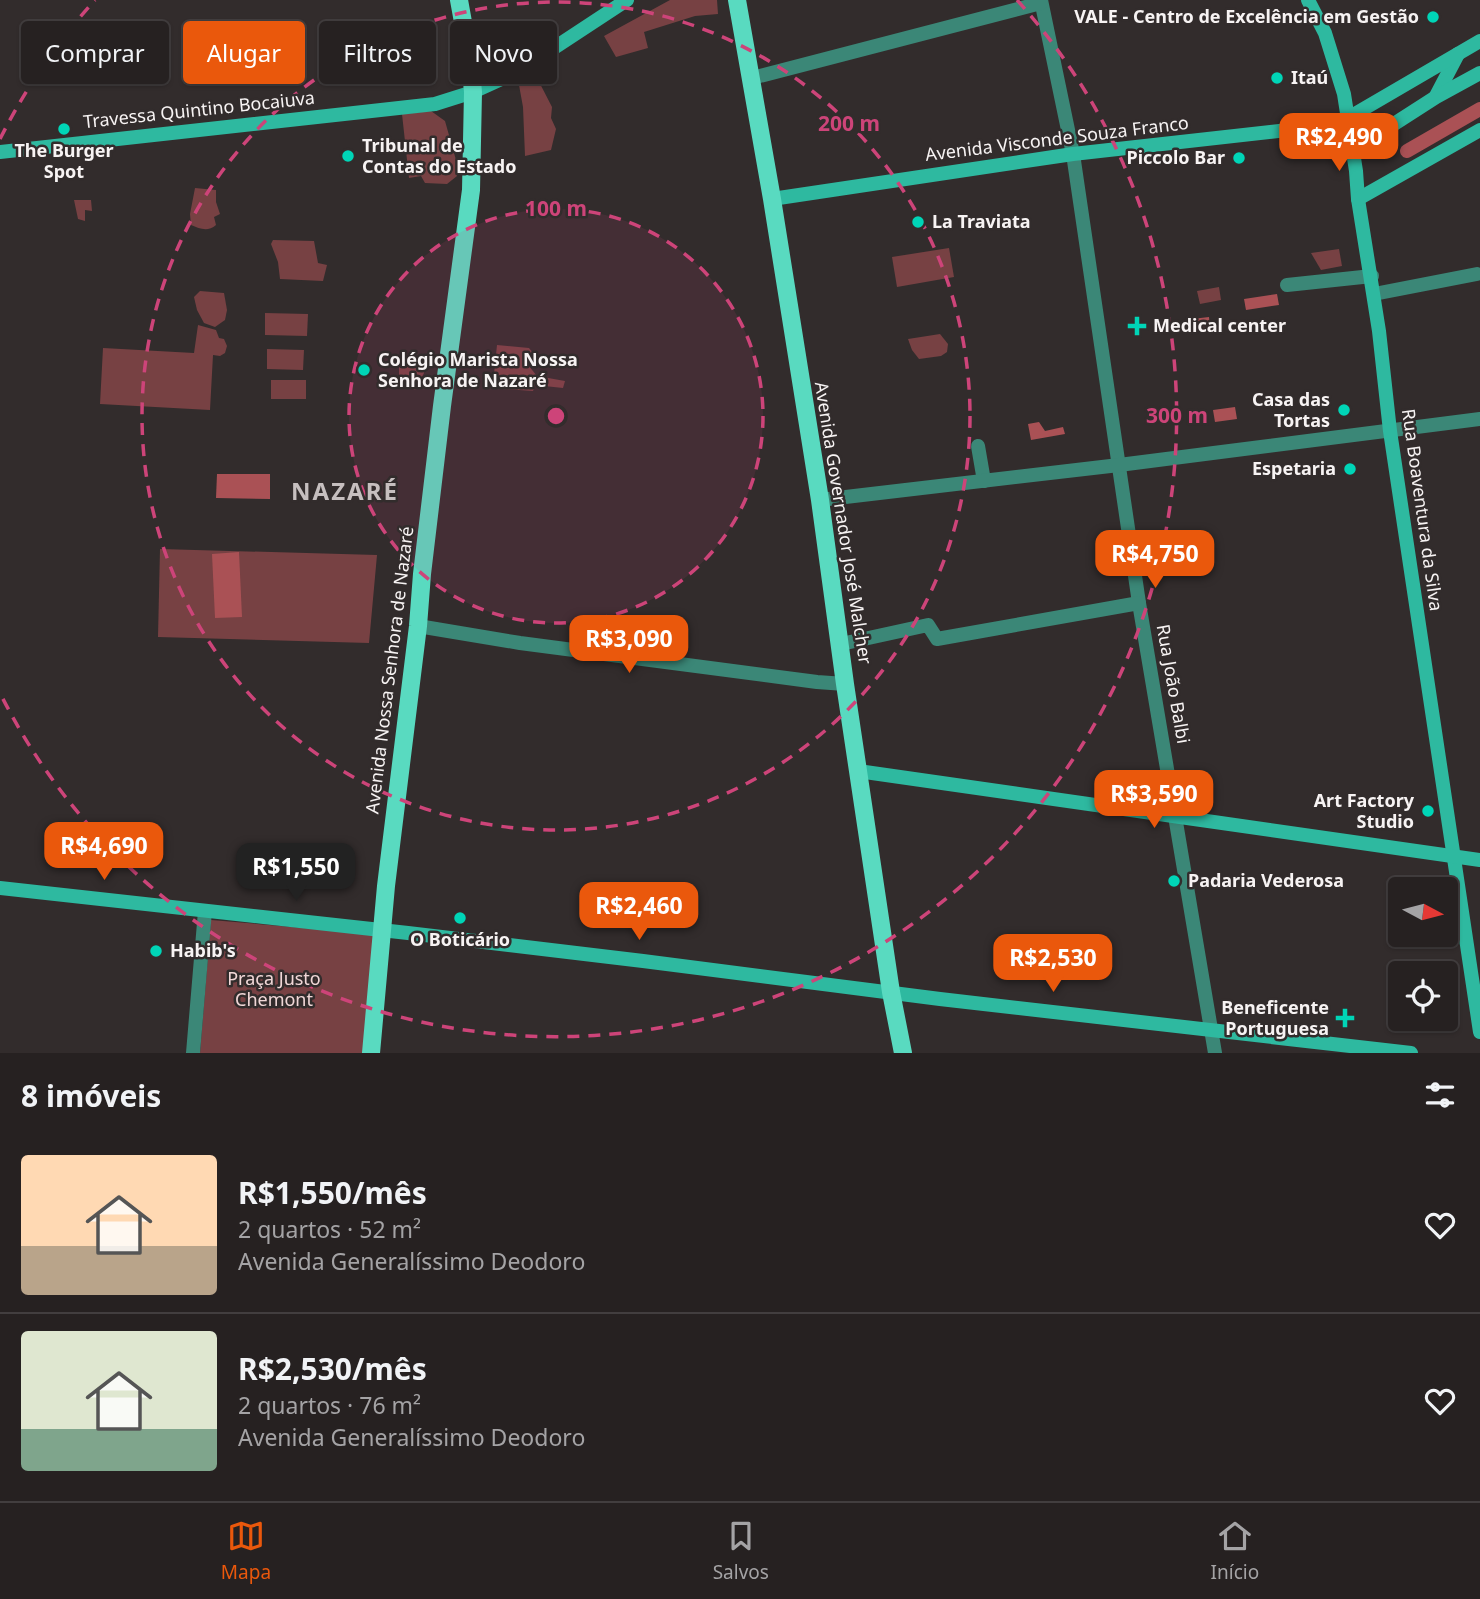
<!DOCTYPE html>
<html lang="pt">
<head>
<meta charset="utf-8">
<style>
  body { margin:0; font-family:"Noto Sans",sans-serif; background:#2e292a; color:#f1f3f6; height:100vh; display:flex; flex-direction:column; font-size:26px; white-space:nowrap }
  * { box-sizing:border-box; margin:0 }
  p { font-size:23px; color:#a4a3a5 }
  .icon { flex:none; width:38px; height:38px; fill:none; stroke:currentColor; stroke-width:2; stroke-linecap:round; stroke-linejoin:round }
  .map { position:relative; height:1053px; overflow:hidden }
  .panel { display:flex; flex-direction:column; background:#262121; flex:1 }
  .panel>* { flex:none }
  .banner { position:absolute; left:21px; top:21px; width:700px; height:63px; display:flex; gap:14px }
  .needle { width:46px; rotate:97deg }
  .fabs { position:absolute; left:1388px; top:877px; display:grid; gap:14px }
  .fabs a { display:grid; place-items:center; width:70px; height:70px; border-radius:7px; background:#262121; box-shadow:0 2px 5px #0004,0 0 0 2px #423e3f; font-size:35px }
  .price { position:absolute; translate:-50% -60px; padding:0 16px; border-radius:14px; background:#ea580c; color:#fff; font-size:23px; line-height:46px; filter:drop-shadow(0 2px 4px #0008) }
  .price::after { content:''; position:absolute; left:50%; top:42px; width:21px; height:16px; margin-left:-10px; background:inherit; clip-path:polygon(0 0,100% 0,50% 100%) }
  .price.on { background:#222; color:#fff }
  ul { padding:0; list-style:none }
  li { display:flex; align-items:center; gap:21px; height:175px; padding:0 21px }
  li+li { border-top:2px solid #423e3f }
  li span { display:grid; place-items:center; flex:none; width:196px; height:140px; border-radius:7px; color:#555 }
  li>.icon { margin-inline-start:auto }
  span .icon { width:84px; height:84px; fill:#fffc; stroke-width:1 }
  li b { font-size:30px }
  h2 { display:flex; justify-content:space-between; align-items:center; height:84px; padding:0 21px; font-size:30px }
  .chip { padding:0 24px; border-radius:7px; background:#262121; box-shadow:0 2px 5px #0004,0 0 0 2px #423e3f; font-size:24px; line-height:63px }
  .chip.on { background:#ea580c; color:#fff }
  .dock { display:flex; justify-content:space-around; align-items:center; height:98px; border-top:2px solid #423e3f; background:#262121; font-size:19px; color:#a4a3a5 }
  .dock a { display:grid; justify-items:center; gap:4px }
  .dock .on { color:#ea580c }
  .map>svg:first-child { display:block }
  .green { fill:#774143 }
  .water { fill:#aa5155 }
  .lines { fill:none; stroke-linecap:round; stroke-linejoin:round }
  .canal { stroke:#aa5155; stroke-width:14 }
  .street { stroke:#3b8777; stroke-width:14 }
  .secondary { stroke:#2eb9a0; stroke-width:14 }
  .primary { stroke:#59dac0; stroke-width:18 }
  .ring { fill:none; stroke:#cd4479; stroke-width:3.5; stroke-dasharray:12 9 }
  .poi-dot { fill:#00d5b7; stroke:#322c2c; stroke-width:2.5 }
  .labels { text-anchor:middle; stroke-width:5; stroke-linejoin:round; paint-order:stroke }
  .poi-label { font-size:18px; font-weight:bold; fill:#f7f3f3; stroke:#322c2c; text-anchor:start }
  .street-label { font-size:18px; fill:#f7f3f3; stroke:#322c2c }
  .park-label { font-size:18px; fill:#f1d7d7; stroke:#322c2c }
  .district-label { font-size:24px; font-weight:bold; letter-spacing:2px; fill:#c6bfbf; stroke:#322c2c }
  .centre { fill:#cd4479; stroke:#322c2c; stroke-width:3.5 }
  .ring-label { font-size:21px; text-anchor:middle; font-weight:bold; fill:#cd4479; stroke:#322c2c; stroke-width:5; stroke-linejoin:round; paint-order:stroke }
</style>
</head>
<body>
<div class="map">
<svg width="1480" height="1053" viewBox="0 0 1480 1053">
  <rect width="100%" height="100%" fill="#322c2c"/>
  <g class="green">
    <path d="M670,0H717L718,14L695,16L644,32L648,48L616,57L604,36Z"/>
    <path d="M367,41L371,55L376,59L374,64L362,67L353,55L350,44Z"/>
    <path d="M534,72L552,107L551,118L556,129L551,150L525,156L523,107L519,85L522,76Z"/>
    <path d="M431,111L445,121L456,160L457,176L447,184L425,183L421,176L409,178L402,114Z"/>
    <path d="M195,188L216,190V202L220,214L214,217L216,225C208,232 200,229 191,225L190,214Z"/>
    <path d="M74,200H91L92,211L85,210V221L78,219Z"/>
    <path d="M273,240L314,241L318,263L327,265L323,281L280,279L278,262L271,244Z"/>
    <path d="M949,248L954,277L897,287L892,257Z"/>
    <path d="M1339,249L1342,266L1321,270L1311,253Z"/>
    <path d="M1219,287L1221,300L1200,304L1197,291Z"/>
    <path d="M200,291L224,293L227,310L225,320L215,327L204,323L197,310L194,297Z"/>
    <path d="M265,313L308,314L307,336L265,335Z"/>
    <path d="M198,325L216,330L219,338L224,339L227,346L225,353L220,356L213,355L210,410L100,404L103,348L194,353Z"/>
    <path d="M940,334L948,344L947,352L941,356L919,359L912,350L908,339Z"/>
    <path d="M497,345L529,348L536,357L528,365L537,376L565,381L563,388L535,385L533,391L503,389L493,384Z"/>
    <path d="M267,349L304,350L303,370L267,369Z"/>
    <path d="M421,359L425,361L424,373L415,390L406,385L399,379V362Z"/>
    <rect x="271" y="380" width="35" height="19"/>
    <path d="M160,549L377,555L369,643L158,637Z"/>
    <path d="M211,920L374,934L364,1053H200Z"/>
  </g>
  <g class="water">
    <path d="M1277,294L1279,305L1246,310L1244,299Z"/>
    <path d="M1209,317L1210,327L1187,330L1186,324L1192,323V319Z"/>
    <path d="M1235,407L1237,419L1215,422L1213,410Z"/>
    <path d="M1039,422L1045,431L1063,427L1065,434L1031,440L1028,424Z"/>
    <path d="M217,474H270V499L216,498Z"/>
    <path d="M239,552L242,617L215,618L212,554Z"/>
  </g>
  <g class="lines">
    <path class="canal" d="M1407,151L1480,109"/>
    <g class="street">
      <path d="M1041,0L1073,154L1139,603L1215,1053"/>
      <path d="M752,78L1041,3"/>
      <path d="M1287,285L1372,276"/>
      <path d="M1374,294L1477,274"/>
      <path d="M978,446L984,481"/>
      <path d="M820,500L1119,465L1480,419"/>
      <path d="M418,626L520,643L817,682L845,684"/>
      <path d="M841,644L928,625L937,639L1139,603"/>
      <path d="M193,1053L205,911"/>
    </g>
    <g class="secondary">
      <path d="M1308,0L1325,33L1344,94L1356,171L1358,199L1379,331L1390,431L1480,1032"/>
      <path d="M1436,96L1458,54"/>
      <path d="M1351,144L1394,124L1436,97L1480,73"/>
      <path d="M0,152L435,104L473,92L519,71L627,0"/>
      <path d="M772,199L1073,154L1314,127L1348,118L1480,41"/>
      <path d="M1358,199L1480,130"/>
      <path d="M858,771L1480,860"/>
      <path d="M0,888L408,933L643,961L940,999L1411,1053"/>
    </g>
    <g class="primary">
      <path d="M737,0L772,199L820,500L845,684L891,992L903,1053"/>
      <path d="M371,1053L386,886L418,626L422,574L442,406L471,190L473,92L470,61L459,0"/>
    </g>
  </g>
  <circle cx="556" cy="416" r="207" fill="#cd4479" fill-opacity=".12"/>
  <g class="ring">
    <circle cx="556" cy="416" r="207"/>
    <circle cx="556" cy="416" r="414"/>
    <path d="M0 139A621 621 0 0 1 95 0M1017 0A621 621 0 1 1 0 693"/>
  </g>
  <g class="poi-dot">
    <circle cx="1433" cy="17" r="7"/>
    <circle cx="1277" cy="78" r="7"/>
    <circle cx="64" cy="129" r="7"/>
    <circle cx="348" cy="156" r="7"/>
    <circle cx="1239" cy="158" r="7"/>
    <circle cx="918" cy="222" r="7"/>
    <path d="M1133.5 315.5h7v7h7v7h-7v7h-7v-7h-7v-7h7z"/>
    <circle cx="364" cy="370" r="7"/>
    <circle cx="1344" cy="410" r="7"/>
    <circle cx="1350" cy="469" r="7"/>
    <circle cx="1428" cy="811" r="7"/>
    <circle cx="1174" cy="881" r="7"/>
    <circle cx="460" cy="918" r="7"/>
    <circle cx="156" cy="951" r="7"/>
    <path d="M1341.5 1007.5h7v7h7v7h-7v7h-7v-7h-7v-7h7z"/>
  </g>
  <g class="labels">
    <g class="poi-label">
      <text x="1419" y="23" text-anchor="end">VALE - Centro de Excelência em Gestão</text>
      <text x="1291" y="84">Itaú</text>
      <text x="362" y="152">Tribunal de<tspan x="362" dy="21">Contas do Estado</tspan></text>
      <text x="64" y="157" text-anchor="middle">The Burger<tspan x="64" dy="21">Spot</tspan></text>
      <text x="1225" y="164" text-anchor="end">Piccolo Bar</text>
      <text x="932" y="228">La Traviata</text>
      <text x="1153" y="332">Medical center</text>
      <text x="378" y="366">Colégio Marista Nossa<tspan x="378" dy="21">Senhora de Nazaré</tspan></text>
      <text x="1330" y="406" text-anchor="end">Casa das<tspan x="1330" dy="21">Tortas</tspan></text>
      <text x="1336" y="475" text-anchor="end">Espetaria</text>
      <text x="1414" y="807" text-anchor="end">Art Factory<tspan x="1414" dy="21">Studio</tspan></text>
      <text x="1188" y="887">Padaria Vederosa</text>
      <text x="460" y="946" text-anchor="middle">O Boticário</text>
      <text x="170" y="957">Habib's</text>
      <text x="1329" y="1014" text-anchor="end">Beneficente<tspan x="1329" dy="21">Portuguesa</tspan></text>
    </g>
    <g class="street-label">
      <text transform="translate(199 110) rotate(-6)" y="6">Travessa Quintino Bocaiuva</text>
      <text transform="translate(1057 139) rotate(-7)" y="6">Avenida Visconde Souza Franco</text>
      <text transform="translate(1422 510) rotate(82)" y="6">Rua Boaventura da Silva</text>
      <text transform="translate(843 523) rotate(81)" y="6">Avenida Governador José Malcher</text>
      <text transform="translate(390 670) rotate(-83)" y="6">Avenida Nossa Senhora de Nazaré</text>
      <text transform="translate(1173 684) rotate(80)" y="6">Rua João Balbi</text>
    </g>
    <g class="park-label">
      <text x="274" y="985">Praça Justo<tspan x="274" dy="21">Chemont</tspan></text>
    </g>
    <g class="district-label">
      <text x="345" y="500">NAZARÉ</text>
    </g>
  </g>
  <circle cx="556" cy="416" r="10" class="centre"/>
  <g class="ring-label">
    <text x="849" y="131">200 m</text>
    <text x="556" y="216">100 m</text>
    <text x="1177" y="423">300 m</text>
  </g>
</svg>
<div class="fabs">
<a><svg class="needle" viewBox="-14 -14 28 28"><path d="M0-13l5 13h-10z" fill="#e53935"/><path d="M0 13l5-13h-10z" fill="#a4a3a5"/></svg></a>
<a><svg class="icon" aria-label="locate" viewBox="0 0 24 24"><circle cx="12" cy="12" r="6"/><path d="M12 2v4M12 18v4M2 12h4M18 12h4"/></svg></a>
</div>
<b class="price" style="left:1339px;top:173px">R$2,490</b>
<b class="price" style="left:1155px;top:590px">R$4,750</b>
<b class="price" style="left:629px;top:675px">R$3,090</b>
<b class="price" style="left:1154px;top:830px">R$3,590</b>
<b class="price" style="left:104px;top:882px">R$4,690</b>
<b class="price on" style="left:296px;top:903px">R$1,550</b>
<b class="price" style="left:639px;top:942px">R$2,460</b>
<b class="price" style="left:1053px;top:994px">R$2,530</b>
<div class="banner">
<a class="chip">Comprar</a>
<a class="chip on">Alugar</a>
<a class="chip">Filtros</a>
<a class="chip">Novo</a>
</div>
</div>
<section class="panel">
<h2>8 imóveis<svg class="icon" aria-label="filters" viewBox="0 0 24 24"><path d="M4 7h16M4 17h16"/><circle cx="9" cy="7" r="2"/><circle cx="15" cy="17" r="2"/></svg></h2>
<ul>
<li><span style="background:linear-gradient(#ffd9b3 65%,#b9a48a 0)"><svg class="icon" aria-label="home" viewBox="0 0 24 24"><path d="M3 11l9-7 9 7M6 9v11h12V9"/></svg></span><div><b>R$1,550/mês</b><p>2 quartos · 52 m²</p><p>Avenida Generalíssimo Deodoro</p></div><svg class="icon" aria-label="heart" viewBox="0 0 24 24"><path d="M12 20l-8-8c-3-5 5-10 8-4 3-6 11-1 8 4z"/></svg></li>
<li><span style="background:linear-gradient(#dfe7d0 70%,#7fa58c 0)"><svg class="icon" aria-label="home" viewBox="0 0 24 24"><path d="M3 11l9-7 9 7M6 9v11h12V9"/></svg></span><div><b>R$2,530/mês</b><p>2 quartos · 76 m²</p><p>Avenida Generalíssimo Deodoro</p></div><svg class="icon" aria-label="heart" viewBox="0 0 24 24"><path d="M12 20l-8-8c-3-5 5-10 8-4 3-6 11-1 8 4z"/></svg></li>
</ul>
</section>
<nav class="dock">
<a class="on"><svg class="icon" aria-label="map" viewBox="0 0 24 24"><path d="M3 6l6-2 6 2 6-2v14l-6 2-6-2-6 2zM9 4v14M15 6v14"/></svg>Mapa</a>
<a><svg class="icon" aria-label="saved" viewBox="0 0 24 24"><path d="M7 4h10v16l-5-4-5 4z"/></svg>Salvos</a>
<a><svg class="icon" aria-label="home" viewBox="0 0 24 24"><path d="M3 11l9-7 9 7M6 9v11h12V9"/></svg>Início</a>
</nav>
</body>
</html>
